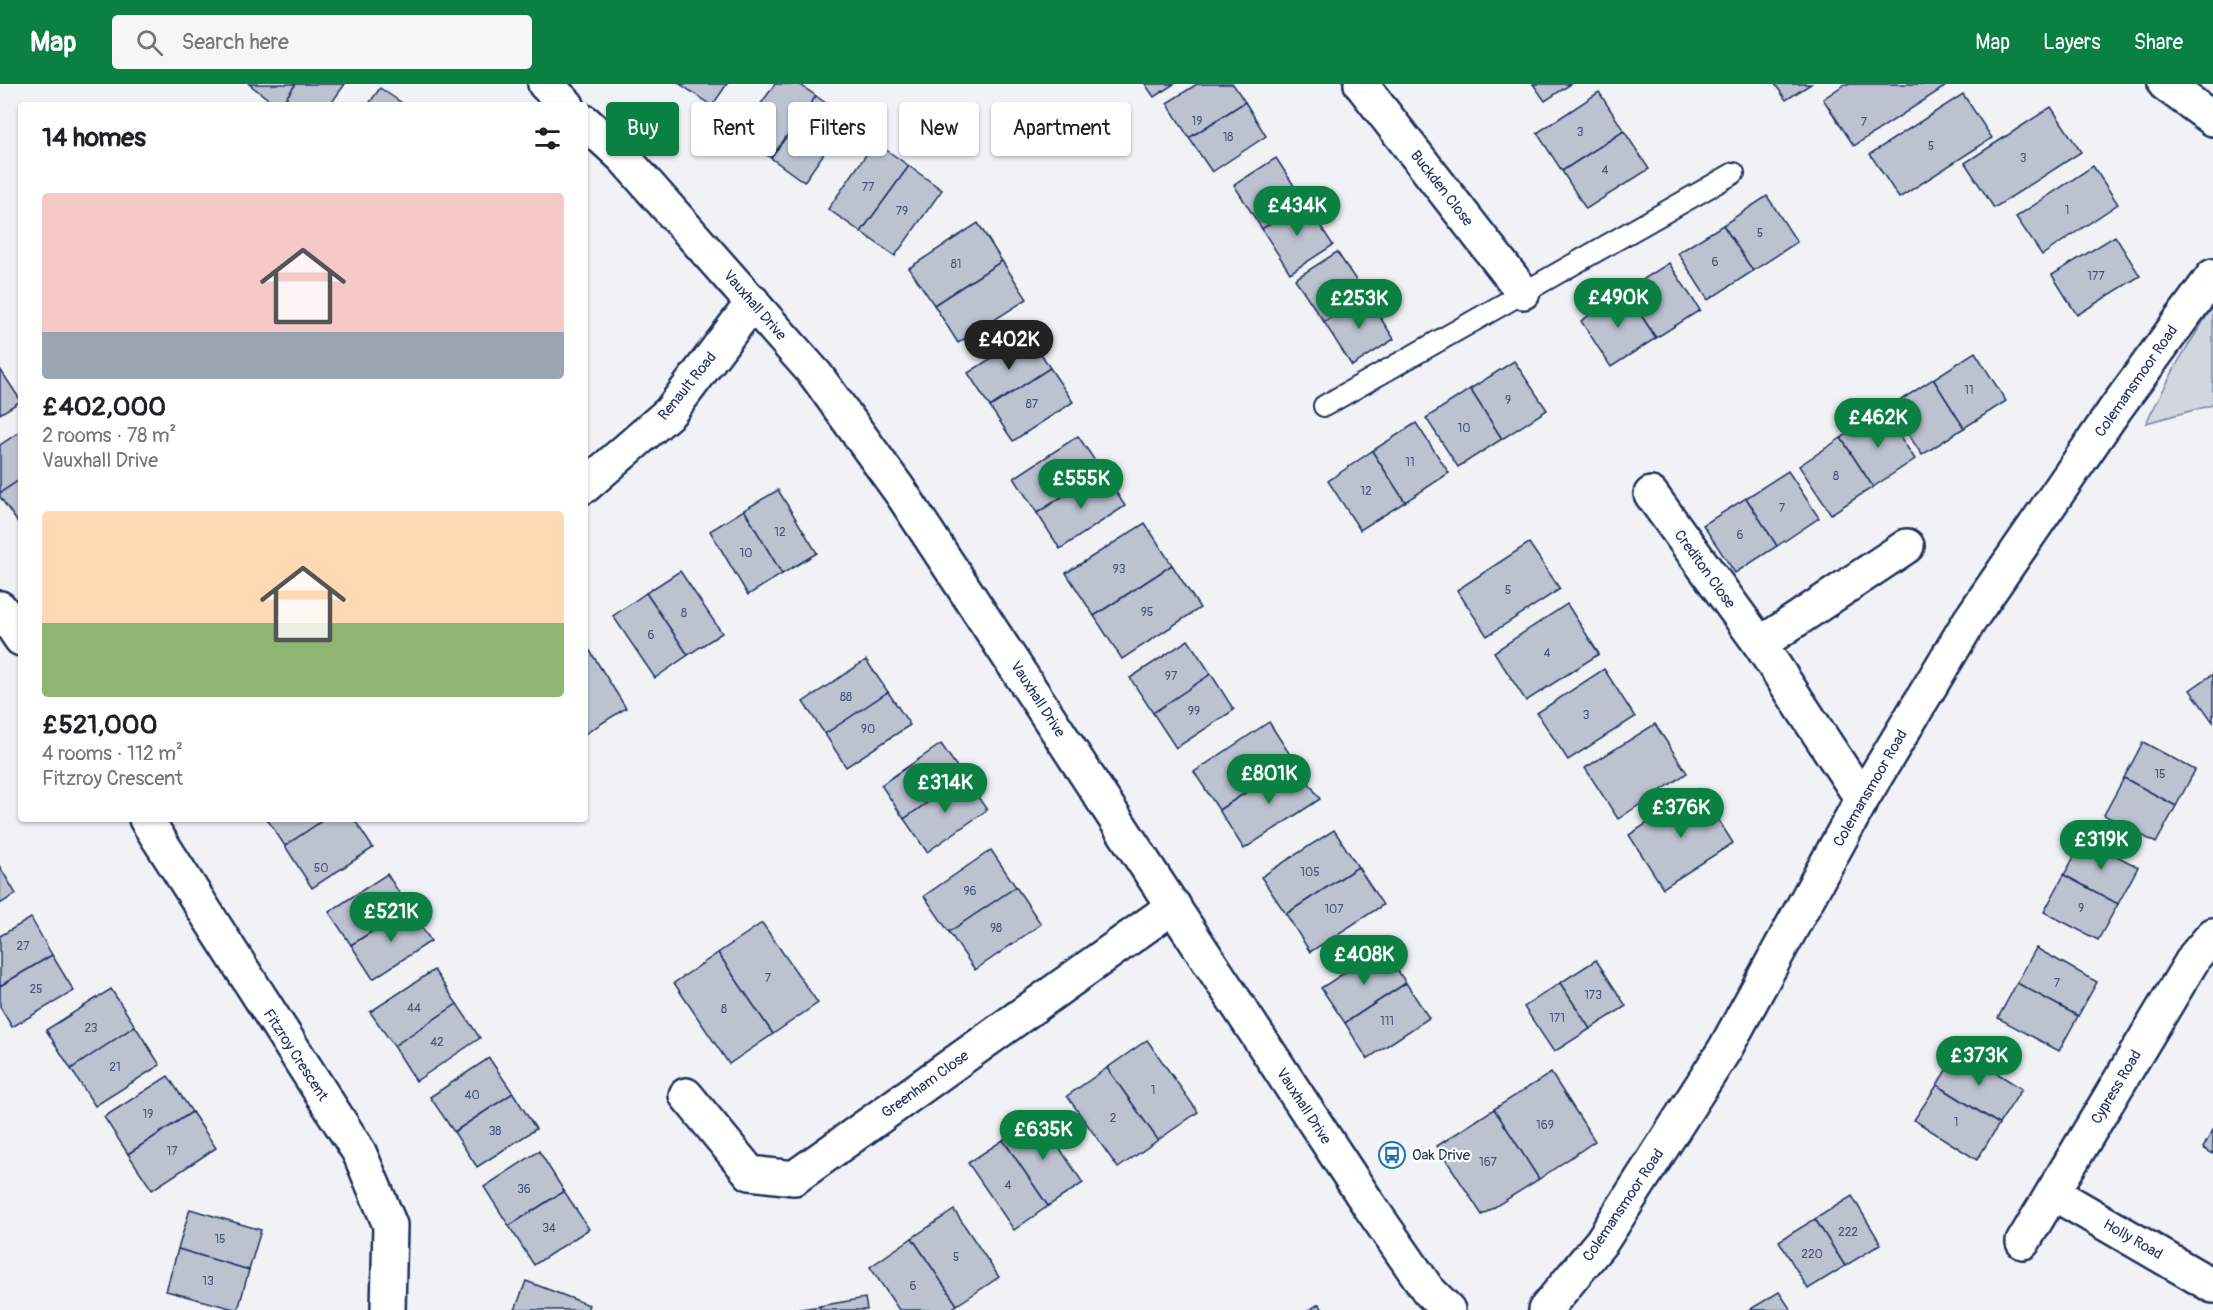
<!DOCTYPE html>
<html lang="en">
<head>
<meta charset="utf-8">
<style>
  body { margin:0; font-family:Pangolin,sans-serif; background:#f6f6f6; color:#202124; height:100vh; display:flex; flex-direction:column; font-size:22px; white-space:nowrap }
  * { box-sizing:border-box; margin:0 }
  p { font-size:20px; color:#757577 }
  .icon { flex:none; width:33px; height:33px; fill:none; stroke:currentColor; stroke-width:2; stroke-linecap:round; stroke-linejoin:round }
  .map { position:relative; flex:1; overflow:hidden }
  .panel { position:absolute; left:18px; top:18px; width:570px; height:720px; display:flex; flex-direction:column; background:#fff; border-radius:6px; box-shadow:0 2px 4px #0004 }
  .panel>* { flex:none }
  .hud { position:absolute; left:606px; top:18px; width:570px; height:54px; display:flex; gap:12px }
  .price { position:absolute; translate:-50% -51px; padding:0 14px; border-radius:21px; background:#0b8043; color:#fff; font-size:20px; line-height:39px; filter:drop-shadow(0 2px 3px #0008) }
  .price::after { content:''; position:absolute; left:50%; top:36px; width:18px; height:14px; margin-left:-9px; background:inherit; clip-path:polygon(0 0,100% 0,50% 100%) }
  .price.current { background:#222; color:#fff }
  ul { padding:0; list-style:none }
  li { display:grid; align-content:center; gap:12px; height:318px; padding:0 24px }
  li span { display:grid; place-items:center; height:186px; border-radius:6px; color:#555 }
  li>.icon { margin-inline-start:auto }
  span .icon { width:108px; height:108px; fill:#fffc; stroke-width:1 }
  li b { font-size:26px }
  h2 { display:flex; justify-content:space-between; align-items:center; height:72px; padding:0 24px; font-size:26px }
  .tag { padding:0 21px; border-radius:6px; background:#fff; box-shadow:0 2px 4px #0004; font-size:21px; line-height:54px }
  .tag.current { background:#0b8043; color:#fff }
  header { display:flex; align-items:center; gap:36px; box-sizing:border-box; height:84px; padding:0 30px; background:#0b8043; color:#fff }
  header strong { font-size:28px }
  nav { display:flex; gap:33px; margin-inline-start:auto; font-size:21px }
  .search { width:420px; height:54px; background:#f6f6f6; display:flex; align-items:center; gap:15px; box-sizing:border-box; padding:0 21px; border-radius:6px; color:#757577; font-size:22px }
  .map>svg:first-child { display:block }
  .green { fill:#d2d6df; stroke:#76829e; stroke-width:1.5 }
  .building { fill:#bcc2d0; stroke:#1b2f5e; stroke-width:1.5 }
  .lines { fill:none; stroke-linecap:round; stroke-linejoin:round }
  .lane-casing { stroke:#1b2f5e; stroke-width:24 }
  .street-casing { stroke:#1b2f5e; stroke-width:38 }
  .secondary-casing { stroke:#1b2f5e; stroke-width:38 }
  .lane { stroke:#fff; stroke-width:20 }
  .street { stroke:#fff; stroke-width:33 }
  .secondary { stroke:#fff; stroke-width:33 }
  .labels { text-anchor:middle; stroke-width:4.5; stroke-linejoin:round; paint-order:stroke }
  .number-label { font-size:12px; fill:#43547a }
  .street-label { font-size:15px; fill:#1b2f5e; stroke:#fff }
  .poi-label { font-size:15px; fill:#1b2f5e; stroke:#fff; text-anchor:start }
</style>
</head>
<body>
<header>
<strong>Map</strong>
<div class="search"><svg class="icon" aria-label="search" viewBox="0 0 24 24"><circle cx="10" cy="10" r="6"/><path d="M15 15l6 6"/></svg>Search here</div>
<nav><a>Map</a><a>Layers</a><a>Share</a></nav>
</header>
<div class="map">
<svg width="2213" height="1226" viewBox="0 0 2213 1226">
  <rect width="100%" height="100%" fill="#f1f2f5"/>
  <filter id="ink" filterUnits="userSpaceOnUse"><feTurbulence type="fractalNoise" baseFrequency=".0167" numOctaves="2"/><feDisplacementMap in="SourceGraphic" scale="12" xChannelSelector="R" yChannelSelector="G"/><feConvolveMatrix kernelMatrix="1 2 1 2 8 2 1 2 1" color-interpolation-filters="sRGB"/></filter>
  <g filter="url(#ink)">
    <path class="green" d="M2213,222V321L2146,339L2179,276Z"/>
    <g class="building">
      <path d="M249,0H296L281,21H276Z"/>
      <path d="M296,0H345L330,21H281Z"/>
      <path d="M680,0H727L712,22Z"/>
      <path d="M775,0H799L816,12L771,74L738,52Z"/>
      <path d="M1145,0H1174L1154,13Z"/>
      <path d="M1197,0H1233L1245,18L1189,54L1167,19Z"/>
      <path d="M1533,0H1571L1545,17Z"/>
      <path d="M1775,0H1811L1786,16Z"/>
      <path d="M1845,0H1949L1854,62L1823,15Z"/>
      <path d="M380,4L405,21H368Z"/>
      <path d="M1599,8L1624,47L1562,87L1537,49Z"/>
      <path d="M1963,10L1992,54L1899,114L1870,70Z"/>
      <path d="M816,12L848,35L804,98L771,74Z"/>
      <path d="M1245,18L1266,52L1212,88L1189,54Z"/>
      <path d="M2051,23L2081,68L1994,124L1965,79Z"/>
      <path d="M1624,47L1649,85L1586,125L1562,87Z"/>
      <path d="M875,58L909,82L861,148L828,125Z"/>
      <path d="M1276,74L1304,117L1262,145L1234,101Z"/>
      <path d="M909,82L942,106L895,172L861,148Z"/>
      <path d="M2093,82L2118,120L2042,171L2016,133Z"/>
      <path d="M1767,112L1797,158L1753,187L1723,141Z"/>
      <path d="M1304,117L1333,161L1290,189L1262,145Z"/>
      <path d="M978,139L1002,177L934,221L909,184Z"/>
      <path d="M1723,141L1753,187L1708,216L1678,169Z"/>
      <path d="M2115,152L2140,192L2077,231L2052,191Z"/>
      <path d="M1337,168L1366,211L1324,238L1295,195Z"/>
      <path d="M1002,177L1027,215L958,259L934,221Z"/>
      <path d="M1669,179L1700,226L1656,254L1625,207Z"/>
      <path d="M1625,207L1656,254L1611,283L1581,237Z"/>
      <path d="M1366,211L1394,255L1352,282L1324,238Z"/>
      <path d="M1029,250L1050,284L990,323L968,289Z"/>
      <path d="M1975,268L2006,317L1964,344L1933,295Z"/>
      <path d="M1514,277L1547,326L1502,355L1470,305Z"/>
      <path d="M1050,284L1073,318L1013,357L990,323Z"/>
      <path d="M0,285L21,317L0,330Z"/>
      <path d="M1933,295L1964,344L1922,371L1890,323Z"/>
      <path d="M1470,305L1502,355L1458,383L1426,334Z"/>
      <path d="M1883,327L1915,375L1873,403L1841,354Z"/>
      <path d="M1416,339L1449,389L1405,418L1372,367Z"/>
      <path d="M21,347V395L0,409V361Z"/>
      <path d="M1078,352L1102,387L1037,429L1014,394Z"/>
      <path d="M1841,354L1873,403L1831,430L1799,382Z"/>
      <path d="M1372,367L1405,418L1360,446L1328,397Z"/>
      <path d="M1102,387L1125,422L1060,465L1037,429Z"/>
      <path d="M1788,387L1819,434L1777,462L1746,414Z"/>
      <path d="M21,395V443L0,413V409Z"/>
      <path d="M778,406L817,469L782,490L744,426Z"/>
      <path d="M1746,414L1777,462L1735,489L1703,441Z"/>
      <path d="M744,426L782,490L748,511L710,447Z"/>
      <path d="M1145,439L1172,481L1094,532L1066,489Z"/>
      <path d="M1529,459L1560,505L1487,552L1457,506Z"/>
      <path d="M1172,481L1200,524L1122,575L1094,532Z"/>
      <path d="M680,487L722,549L688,571L646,509Z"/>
      <path d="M646,509L688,571L655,594L613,532Z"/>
      <path d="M1567,520L1599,570L1526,617L1494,568Z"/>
      <path d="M1188,556L1211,590L1153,629L1130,594Z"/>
      <path d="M585,559L626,624L585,650Z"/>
      <path d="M866,576L888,608L825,650L803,618Z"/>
      <path d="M1604,585L1635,633L1568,676L1537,629Z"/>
      <path d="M1211,590L1234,626L1176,664L1153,629Z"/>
      <path d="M2213,590V638L2190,606Z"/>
      <path d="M888,608L910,641L846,683L825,650Z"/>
      <path d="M1269,638L1294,677L1219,726L1194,688Z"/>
      <path d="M1655,640L1687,689L1618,735L1585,684Z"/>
      <path d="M2143,658L2195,686L2176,722L2124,694Z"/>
      <path d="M941,660L964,693L904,735L881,701Z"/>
      <path d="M1294,677L1320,715L1244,765L1219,726Z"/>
      <path d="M964,693L987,726L927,768L904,735Z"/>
      <path d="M2124,694L2176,722L2156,759L2104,731Z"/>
      <path d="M1699,705L1733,759L1663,804L1629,751Z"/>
      <path d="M267,735H325L285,762Z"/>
      <path d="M325,735H354L373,764L312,804L285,762Z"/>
      <path d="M1334,746L1358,783L1286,830L1261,793Z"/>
      <path d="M2084,755L2138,783L2118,820L2064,791Z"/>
      <path d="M991,766L1016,803L949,848L924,812Z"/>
      <path d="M0,783L16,810L0,820Z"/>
      <path d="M1358,783L1383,821L1310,868L1286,830Z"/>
      <path d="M387,790L409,824L351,861L329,828Z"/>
      <path d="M2064,791L2118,820L2098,856L2044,828Z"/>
      <path d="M1016,803L1041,840L975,886L949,848Z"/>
      <path d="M409,824L431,857L373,895L351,861Z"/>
      <path d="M31,834L52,871L0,902V852Z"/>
      <path d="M762,839L818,919L773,950L718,869Z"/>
      <path d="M1383,864L1406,899L1345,939L1321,904Z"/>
      <path d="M2036,864L2097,898L2078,932L2017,899Z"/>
      <path d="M718,869L773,950L729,980L674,899Z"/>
      <path d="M52,871L74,907L12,943L0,923V902Z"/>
      <path d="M1596,876L1626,922L1590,945L1560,899Z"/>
      <path d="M434,886L457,920L394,962L370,928Z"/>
      <path d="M1406,899L1429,934L1367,975L1345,939Z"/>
      <path d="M1560,899L1590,945L1554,968L1524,923Z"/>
      <path d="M2017,899L2078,932L2059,967L1998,934Z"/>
      <path d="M111,905L135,942L71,985L46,946Z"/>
      <path d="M457,920L480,954L416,997L394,962Z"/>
      <path d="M135,942L160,981L95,1022L71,985Z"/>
      <path d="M1147,956L1198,1028L1158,1056L1107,984Z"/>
      <path d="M1959,965L2022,1005L1999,1040L1937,1001Z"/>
      <path d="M489,974L513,1009L454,1048L430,1013Z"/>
      <path d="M1107,984L1158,1056L1118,1084L1067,1012Z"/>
      <path d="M1551,989L1595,1057L1539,1095L1494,1025Z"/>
      <path d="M168,992L192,1028L128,1070L104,1033Z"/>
      <path d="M1937,1001L1999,1040L1977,1076L1914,1036Z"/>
      <path d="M513,1009L536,1045L477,1083L454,1048Z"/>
      <path d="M1494,1025L1539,1095L1482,1131L1437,1062Z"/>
      <path d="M192,1028L216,1064L152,1106L128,1070Z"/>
      <path d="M1038,1032L1083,1099L1048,1122L1003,1056Z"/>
      <path d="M2213,1046V1070L2203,1064Z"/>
      <path d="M1003,1056L1048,1122L1014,1146L968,1079Z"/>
      <path d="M539,1067L564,1107L509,1142L484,1103Z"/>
      <path d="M564,1107L589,1145L534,1181L509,1142Z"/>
      <path d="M1852,1112L1881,1160L1845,1182L1815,1135Z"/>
      <path d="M190,1125L261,1146L249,1186L178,1165Z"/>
      <path d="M954,1126L999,1193L957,1221L912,1154Z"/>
      <path d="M1815,1135L1845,1182L1808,1205L1779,1157Z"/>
      <path d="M912,1154L957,1221L950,1226H899L870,1183Z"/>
      <path d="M178,1165L249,1186L238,1226L166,1207Z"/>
      <path d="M526,1197L589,1221L587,1226H515Z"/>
      <path d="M1779,1208L1791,1226H1749Z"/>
      <path d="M865,1214L867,1226H820V1222Z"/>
      <path d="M1319,1220L1323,1226H1309Z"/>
      <path d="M820,1222V1226H794Z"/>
    </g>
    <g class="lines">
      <defs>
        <path id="lane" d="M1324,322L1734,89"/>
        <g id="street">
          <path d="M1361,0L1523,208"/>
          <path d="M2165,0L2213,35"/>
          <path d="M585,402L670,328L753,218"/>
          <path d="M1651,410L1760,560L1862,715"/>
          <path d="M0,524L21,555"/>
          <path d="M1760,560L1907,462"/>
          <path d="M146,735L359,1068L390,1141L388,1226"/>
          <path d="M686,1011L750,1089L794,1094L1174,822"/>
          <path d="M2053,1109L2213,1202"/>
          <path d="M2023,1158L2195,872L2213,851"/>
        </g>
        <g id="secondary">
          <path d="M545,0L567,21"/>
          <path d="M585,38L624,74L816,291L902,410L1369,1121L1428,1206L1448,1226"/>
          <path d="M1545,1226L1602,1157L1725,965L1862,715L1970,536L2116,324L2213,192"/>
        </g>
      </defs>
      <use href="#lane" class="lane-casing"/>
      <use href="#street" class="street-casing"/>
      <use href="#secondary" class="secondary-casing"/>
      <use href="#lane" class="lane"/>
      <use href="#street" class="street"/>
      <use href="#secondary" class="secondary"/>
    </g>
  </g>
  <defs>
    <symbol id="bus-ring" viewBox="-11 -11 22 22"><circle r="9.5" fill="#fff" stroke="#1f6fb2" stroke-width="1.5"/><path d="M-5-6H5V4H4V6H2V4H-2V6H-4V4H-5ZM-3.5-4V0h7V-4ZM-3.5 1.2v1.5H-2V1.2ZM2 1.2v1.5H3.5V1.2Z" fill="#1f6fb2"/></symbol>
  </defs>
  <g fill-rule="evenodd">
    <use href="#bus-ring" x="1377" y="1056" width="30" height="30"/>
  </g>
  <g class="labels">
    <g class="number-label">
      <text x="1197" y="41">19</text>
      <text x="1864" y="42">7</text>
      <text x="1580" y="52">3</text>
      <text x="1228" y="57">18</text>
      <text x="1931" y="66">5</text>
      <text x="2023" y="78">3</text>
      <text x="1605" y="90">4</text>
      <text x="868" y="107">77</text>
      <text x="2067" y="130">1</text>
      <text x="902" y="131">79</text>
      <text x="1760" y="153">5</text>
      <text x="1715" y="182">6</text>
      <text x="956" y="184">81</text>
      <text x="2096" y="196">177</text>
      <text x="1969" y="310">11</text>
      <text x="1508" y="320">9</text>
      <text x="1032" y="324">87</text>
      <text x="1464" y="348">10</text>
      <text x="1410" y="382">11</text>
      <text x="1836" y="396">8</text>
      <text x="1366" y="411">12</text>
      <text x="1782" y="428">7</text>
      <text x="780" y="452">12</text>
      <text x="1740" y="455">6</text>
      <text x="746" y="473">10</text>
      <text x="1119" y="489">93</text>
      <text x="1508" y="510">5</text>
      <text x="1147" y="532">95</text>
      <text x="684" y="533">8</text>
      <text x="651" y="555">6</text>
      <text x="1547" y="573">4</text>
      <text x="1171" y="596">97</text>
      <text x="846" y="617">88</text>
      <text x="1194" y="631">99</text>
      <text x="1586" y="635">3</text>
      <text x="868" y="649">90</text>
      <text x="2160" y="694">15</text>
      <text x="321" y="788">50</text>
      <text x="1310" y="792">105</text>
      <text x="970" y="811">96</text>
      <text x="2081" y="828">9</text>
      <text x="1334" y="829">107</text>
      <text x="996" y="848">98</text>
      <text x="23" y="866">27</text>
      <text x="768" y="898">7</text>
      <text x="2057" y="903">7</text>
      <text x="36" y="909">25</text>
      <text x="1593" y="915">173</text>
      <text x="414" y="928">44</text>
      <text x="724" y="929">8</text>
      <text x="1557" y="938">171</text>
      <text x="1387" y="941">111</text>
      <text x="91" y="948">23</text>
      <text x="437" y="962">42</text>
      <text x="115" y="987">21</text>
      <text x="1153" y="1010">1</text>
      <text x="472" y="1015">40</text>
      <text x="148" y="1034">19</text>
      <text x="1113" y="1038">2</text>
      <text x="1956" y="1042">1</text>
      <text x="1545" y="1045">169</text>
      <text x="495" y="1051">38</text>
      <text x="172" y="1071">17</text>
      <text x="1488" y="1082">167</text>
      <text x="1008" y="1105">4</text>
      <text x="524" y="1109">36</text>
      <text x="549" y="1148">34</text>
      <text x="1848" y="1152">222</text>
      <text x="220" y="1159">15</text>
      <text x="1812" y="1174">220</text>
      <text x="956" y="1177">5</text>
      <text x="208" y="1201">13</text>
      <text x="913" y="1206">6</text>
    </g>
    <g class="street-label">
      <text transform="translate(1442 104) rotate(52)" y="5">Buckden Close</text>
      <text transform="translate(755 221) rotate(49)" y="5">Vauxhall Drive</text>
      <text transform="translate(2136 297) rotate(-55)" y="5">Colemansmoor Road</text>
      <text transform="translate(687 302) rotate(-51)" y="5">Renault Road</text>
      <text transform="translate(1705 485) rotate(54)" y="5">Crediton Close</text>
      <text transform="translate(1038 615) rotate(57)" y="5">Vauxhall Drive</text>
      <text transform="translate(1870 704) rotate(-60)" y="5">Colemansmoor Road</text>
      <text transform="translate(296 971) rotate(57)" y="5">Fitzroy Crescent</text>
      <text transform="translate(925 1000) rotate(-36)" y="5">Greenham Close</text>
      <text transform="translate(2116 1003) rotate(-59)" y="5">Cypress Road</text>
      <text transform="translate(1304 1022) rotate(57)" y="5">Vauxhall Drive</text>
      <text transform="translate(1623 1121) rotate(-56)" y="5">Colemansmoor Road</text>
      <text transform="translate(2133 1155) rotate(30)" y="5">Holly Road</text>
    </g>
    <g class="poi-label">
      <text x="1412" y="1076">Oak Drive</text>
    </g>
  </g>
</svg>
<b class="price" style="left:1297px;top:153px">£434K</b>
<b class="price" style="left:1618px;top:245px">£490K</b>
<b class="price" style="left:1359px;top:246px">£253K</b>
<b class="price current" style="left:1009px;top:287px">£402K</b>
<b class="price" style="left:1878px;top:365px">£462K</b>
<b class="price" style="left:1081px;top:426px">£555K</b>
<b class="price" style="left:1269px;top:721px">£801K</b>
<b class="price" style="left:945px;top:730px">£314K</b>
<b class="price" style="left:1681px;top:755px">£376K</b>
<b class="price" style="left:2101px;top:787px">£319K</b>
<b class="price" style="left:391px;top:859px">£521K</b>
<b class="price" style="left:1364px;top:902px">£408K</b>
<b class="price" style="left:1979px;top:1003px">£373K</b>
<b class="price" style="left:1043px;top:1077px">£635K</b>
<div class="hud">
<a class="tag current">Buy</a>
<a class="tag">Rent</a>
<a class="tag">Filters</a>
<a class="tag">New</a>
<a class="tag">Apartment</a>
</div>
<section class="panel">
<h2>14 homes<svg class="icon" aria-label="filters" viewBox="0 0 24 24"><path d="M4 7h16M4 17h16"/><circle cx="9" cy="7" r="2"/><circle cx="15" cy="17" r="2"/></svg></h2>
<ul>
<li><span style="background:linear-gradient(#f6c9c9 75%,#9aa5b1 0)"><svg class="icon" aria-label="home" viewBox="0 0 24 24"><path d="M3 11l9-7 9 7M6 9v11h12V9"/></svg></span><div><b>£402,000</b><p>2 rooms · 78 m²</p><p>Vauxhall Drive</p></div></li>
<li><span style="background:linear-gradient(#ffd9b3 60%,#8fb573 0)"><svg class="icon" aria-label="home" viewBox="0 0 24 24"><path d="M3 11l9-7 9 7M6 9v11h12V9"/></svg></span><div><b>£521,000</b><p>4 rooms · 112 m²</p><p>Fitzroy Crescent</p></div></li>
</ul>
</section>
</div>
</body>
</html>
